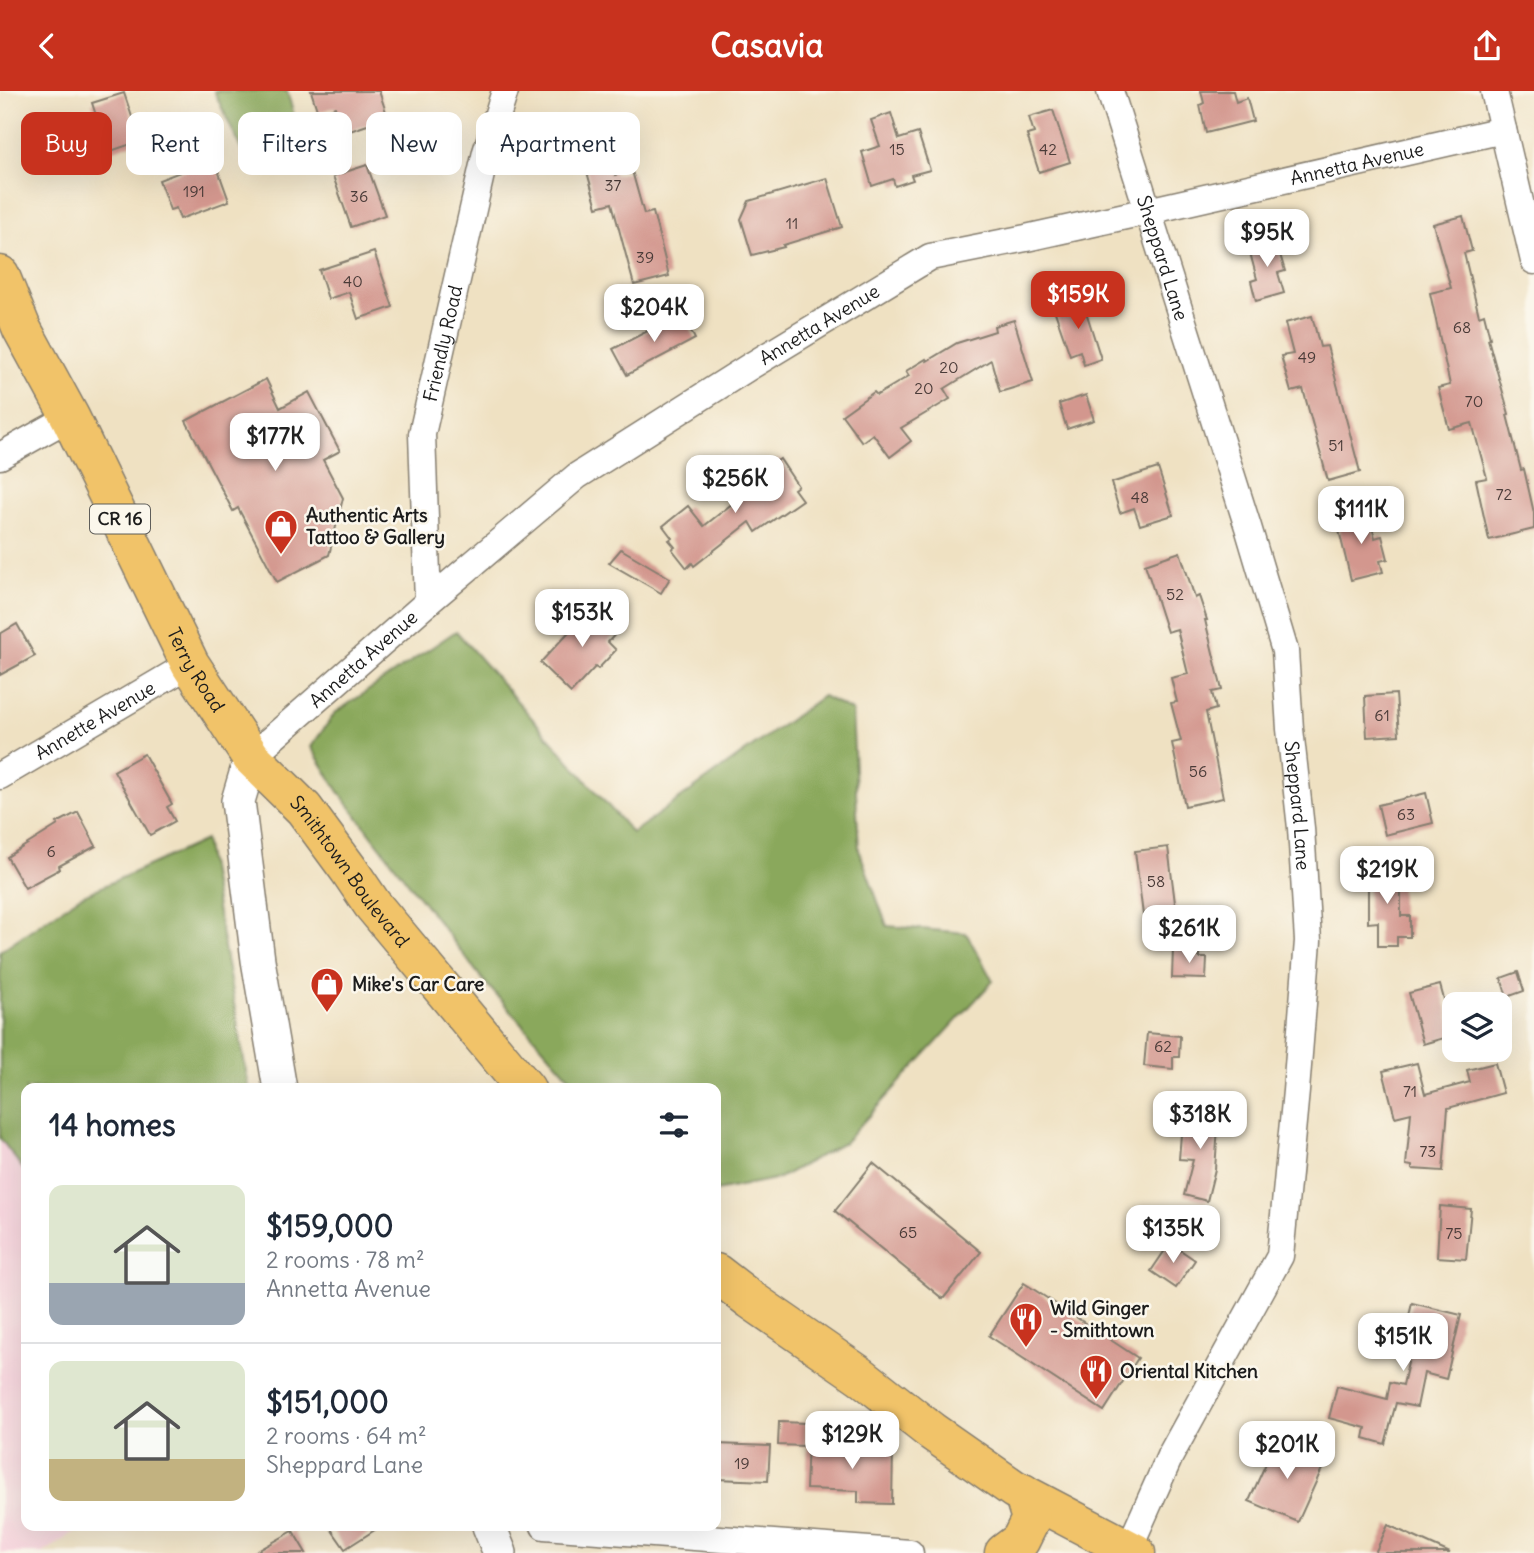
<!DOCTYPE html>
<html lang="en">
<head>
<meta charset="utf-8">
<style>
  body { margin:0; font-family:Delius,sans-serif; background:#f6f6f7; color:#1f2937; height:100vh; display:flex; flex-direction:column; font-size:26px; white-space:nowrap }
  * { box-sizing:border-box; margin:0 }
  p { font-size:23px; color:#747a83 }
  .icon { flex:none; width:38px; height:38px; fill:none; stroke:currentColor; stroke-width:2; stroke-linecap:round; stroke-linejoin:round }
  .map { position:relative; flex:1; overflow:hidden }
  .side { position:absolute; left:21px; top:992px; width:700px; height:448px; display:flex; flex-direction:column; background:#fff; border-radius:14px; box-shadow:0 7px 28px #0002 }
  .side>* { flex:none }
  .banner { position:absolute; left:21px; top:21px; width:700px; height:63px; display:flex; gap:14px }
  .tools { position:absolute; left:1442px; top:901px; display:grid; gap:14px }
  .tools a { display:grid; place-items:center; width:70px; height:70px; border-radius:14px; background:#fff; box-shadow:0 7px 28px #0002; font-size:35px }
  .price { position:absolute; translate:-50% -60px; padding:0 16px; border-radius:14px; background:#fff; color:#222; font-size:23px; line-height:46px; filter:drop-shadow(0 2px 4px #0008) }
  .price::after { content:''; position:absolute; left:50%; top:42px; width:21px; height:16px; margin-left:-10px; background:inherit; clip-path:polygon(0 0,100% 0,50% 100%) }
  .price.active { background:#c8321e; color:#fff }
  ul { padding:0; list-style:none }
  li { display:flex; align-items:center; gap:21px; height:175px; padding:0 28px }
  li+li { border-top:2px solid #e0e1e3 }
  li span { display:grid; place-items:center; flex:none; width:196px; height:140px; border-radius:14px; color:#555 }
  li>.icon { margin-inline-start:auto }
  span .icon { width:84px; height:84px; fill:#fffc; stroke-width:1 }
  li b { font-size:30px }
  h2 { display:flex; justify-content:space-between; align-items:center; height:84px; padding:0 28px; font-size:30px }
  .pill { padding:0 24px; border-radius:14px; background:#fff; box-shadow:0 7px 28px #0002; font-size:24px; line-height:63px }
  .pill.active { background:#c8321e; color:#fff }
  header { display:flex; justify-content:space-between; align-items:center; height:91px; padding:0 28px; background:#c8321e; color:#fff; font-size:32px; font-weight:700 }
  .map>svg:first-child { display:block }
  .built { fill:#f5cfda }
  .forest { fill:#8aa85b; stroke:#53623c; stroke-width:2 }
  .building { fill:#d3978e }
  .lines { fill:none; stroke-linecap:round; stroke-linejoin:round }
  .minor-casing { stroke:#867e6f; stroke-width:29 }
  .tertiary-casing { stroke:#867e6f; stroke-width:36 }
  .primary-casing { stroke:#867e6f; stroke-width:41 }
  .minor { stroke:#fff; stroke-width:26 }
  .tertiary { stroke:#fff; stroke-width:33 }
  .primary { stroke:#f1c369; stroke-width:38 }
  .labels { text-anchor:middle; stroke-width:5; stroke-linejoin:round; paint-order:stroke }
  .number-label { font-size:16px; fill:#4a3b38 }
  .shield { fill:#fbf7ec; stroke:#5f5e5a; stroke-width:2 }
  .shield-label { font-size:18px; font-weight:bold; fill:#1c1c1c }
  .street-label { font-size:19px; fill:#1c1c1c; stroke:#fbf7ec }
  .poi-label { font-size:19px; font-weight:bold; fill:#1c1c1c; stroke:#fbf7ec; text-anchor:start }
</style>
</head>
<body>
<header><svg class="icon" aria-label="back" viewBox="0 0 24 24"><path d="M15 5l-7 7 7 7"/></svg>Casavia<svg class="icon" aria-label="share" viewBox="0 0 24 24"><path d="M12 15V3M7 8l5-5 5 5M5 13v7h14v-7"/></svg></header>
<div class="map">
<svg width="1534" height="1462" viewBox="0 0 1534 1462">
  <rect width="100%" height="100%" fill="#fbf7ec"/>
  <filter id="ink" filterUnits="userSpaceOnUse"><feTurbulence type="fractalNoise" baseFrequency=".0143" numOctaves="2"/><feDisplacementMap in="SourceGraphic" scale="14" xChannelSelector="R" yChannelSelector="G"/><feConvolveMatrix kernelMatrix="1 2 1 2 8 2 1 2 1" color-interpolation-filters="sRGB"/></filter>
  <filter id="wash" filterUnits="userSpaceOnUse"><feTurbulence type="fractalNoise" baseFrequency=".00686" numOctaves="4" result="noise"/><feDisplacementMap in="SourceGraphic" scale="28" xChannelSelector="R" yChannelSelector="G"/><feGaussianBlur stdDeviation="1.57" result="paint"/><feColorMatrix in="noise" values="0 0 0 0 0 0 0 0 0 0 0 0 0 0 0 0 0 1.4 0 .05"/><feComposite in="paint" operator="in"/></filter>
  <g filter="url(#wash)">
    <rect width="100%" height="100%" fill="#efe1c2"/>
    <path class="built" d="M0,950L26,1004V1435H84L43,1462H0Z"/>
    <g class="forest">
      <path d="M214,0H287L308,72L248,73Z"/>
      <path d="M456,540L632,742L823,605L852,620L859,759L887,835L966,842L993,890L844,1052L779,1087L716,1100V998L579,997L483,889L341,704L311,656L335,622Z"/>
      <path d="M205,749L249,997L26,998V1082L0,1047V860L79,806Z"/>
    </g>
    <g id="blocks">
      <g class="building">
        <path d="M311,0H379L388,27L344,42L335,16L318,22Z"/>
        <path d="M1201,0H1233L1236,11L1247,7L1253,30L1206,42L1200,14L1204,12Z"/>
        <path d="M124,2L140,50L108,61L92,12Z"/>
        <path d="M1053,19L1070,71L1039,81L1027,44L1034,42L1029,26Z"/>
        <path d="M891,22L899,48L918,42L930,79L911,84L913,89L895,95L893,88L872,95L862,61L880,55L871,29Z"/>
        <path d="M609,60L615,84L632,80L644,123L653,121L669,185L634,194L612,112L597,116L583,67Z"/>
        <path d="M214,68L229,110L180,128L176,117L170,119L159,89Z"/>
        <path d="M367,74L385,124L351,136L333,85Z"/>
        <path d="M827,87L842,136L783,154L784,156L752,164L741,128L749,110Z"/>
        <path d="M1463,125L1472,160L1464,162L1479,225L1484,223L1490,247L1488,248L1509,323L1507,324L1521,379L1524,378L1534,422V438L1489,449L1476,389L1487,387L1472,332L1449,338L1438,297L1450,294L1430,202L1451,197L1433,133Z"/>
        <path d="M1275,147L1285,180L1278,182L1284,202L1256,210L1251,190L1257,188L1248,154Z"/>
        <path d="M374,161L393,216L358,228L349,201L328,208L319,179Z"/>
        <path d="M1082,208L1101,268L1084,274L1080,260L1070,264L1054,218Z"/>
        <path d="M682,222L695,248L627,284L613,258Z"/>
        <path d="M1312,225L1320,256L1327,255L1360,381L1328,390L1303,298L1291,301L1281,265L1293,263L1285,232Z"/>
        <path d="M1014,229L1033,291L1000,301L991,269L944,298L950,308L901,337L911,350L890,366L873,343L862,351L842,324L874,301L877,304L909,285L906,280L926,268L927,270L957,252L995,240L994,235Z"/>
        <path d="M266,288L280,317L309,301L340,360L323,369L343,407L329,464L277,491L238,417L233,420L186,330Z"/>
        <path d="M1086,304L1094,329L1067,338L1059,313Z"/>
        <path d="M780,368L798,395L794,398L802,409L756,441L750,431L694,475L692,472L687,477L672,458L675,456L669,449L672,447L663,435L688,415L704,435L738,408L733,400Z"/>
        <path d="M1158,377L1173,424L1140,434L1134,417L1120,422L1111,392Z"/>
        <path d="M1368,420L1375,447L1382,445L1388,468L1380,470L1383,481L1351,489L1336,427Z"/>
        <path d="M621,458L670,487L661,502L609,472Z"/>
        <path d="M1180,461L1195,507L1199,505L1207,529H1205L1222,599L1212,601L1216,618L1206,621L1223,707L1185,715L1172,652L1181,650L1171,612L1177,611L1171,587L1188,583L1177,538L1167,541L1145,473Z"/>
        <path d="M592,512L620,538L608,551L616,559L598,578L595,576L571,602L540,572L581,528L578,526Z"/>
        <path d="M17,533L35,565L0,584V543Z"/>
        <path d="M1396,603L1399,644L1367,646L1365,605Z"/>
        <path d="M144,663L172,713L167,716L175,730L150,744L114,680Z"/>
        <path d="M1426,702L1433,732L1385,744L1378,714Z"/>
        <path d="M78,721L96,755L59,775L60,778L25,797L7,766L58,734L57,732Z"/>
        <path d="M1168,756L1176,820L1143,824L1135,760Z"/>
        <path d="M1368,778L1401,779V825H1410V846H1397V855H1378V831L1368,832Z"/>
        <path d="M1173,858L1199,859V867H1207L1206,888L1172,887Z"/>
        <path d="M1518,881L1524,900L1507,906L1501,887Z"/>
        <path d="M1440,894L1454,944L1423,953L1409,902Z"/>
        <path d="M1147,942L1180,945L1179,966H1173V978L1144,975Z"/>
        <path d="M1417,972L1425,1003L1470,991L1467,979L1495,972L1503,1002L1448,1017L1443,1080L1412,1078V1075L1406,1074L1411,1022L1395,1026L1383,980Z"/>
        <path d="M1183,1019L1219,1022L1215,1078L1207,1110L1184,1104L1193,1069L1179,1068Z"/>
        <path d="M873,1072L981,1161L943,1208L835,1120Z"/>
        <path d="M1440,1115L1471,1118L1466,1168L1437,1166Z"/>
        <path d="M1170,1152L1195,1169L1176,1197L1151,1180Z"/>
        <path d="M1024,1192L1138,1267L1104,1320L989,1245Z"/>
        <path d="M1412,1212L1461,1224L1446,1288L1424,1282L1417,1316L1396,1312L1385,1353L1364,1347L1366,1337L1329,1327L1337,1295L1387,1308L1390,1291L1403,1294L1413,1249L1404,1247Z"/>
        <path d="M779,1331L806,1332L805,1355L778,1354Z"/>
        <path d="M808,1350L833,1351L832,1355L893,1356L892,1413L858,1412V1400L806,1398Z"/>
        <path d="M1276,1350L1325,1371L1298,1431L1249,1410Z"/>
        <path d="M716,1353L770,1355L768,1390L716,1388Z"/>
        <path d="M1388,1434L1450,1462H1375Z"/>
        <path d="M329,1435H381L345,1458Z"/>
        <path d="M293,1440L306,1462H254Z"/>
      </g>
    </g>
  </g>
  <g filter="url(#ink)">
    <use href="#blocks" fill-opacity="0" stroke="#867e6f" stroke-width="2"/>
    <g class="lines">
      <defs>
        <g id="minor">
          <path id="s1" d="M1110,0L1248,436L1285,560L1290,638L1301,737L1308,850L1296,1000L1280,1165L1170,1365L1128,1459L1123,1462"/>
          <path d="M1494,0L1534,170"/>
          <path d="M0,365L70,326"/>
          <path id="s2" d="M428,511L422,343L486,61L505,0"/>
          <path id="s3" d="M251,666L428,511L577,385L749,276L930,166L1026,147L1148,120L1503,39"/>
          <path id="s4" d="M0,685L190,573"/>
          <path d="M544,1435L910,1462"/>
        </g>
        <g id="tertiary">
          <path d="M251,666L238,710L258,869L280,998"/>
          <path d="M489,1435L500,1462"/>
        </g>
        <g id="primary">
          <path id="s5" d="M0,184L22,238L70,326L190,573L251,666L304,718L349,779L372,813L526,998"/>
          <path d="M716,1182L751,1209L861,1285L931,1340L1014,1398L1136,1462"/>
          <path d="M1004,1462L1020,1450L1031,1428L1023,1402"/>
        </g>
      </defs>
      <use href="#minor" class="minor-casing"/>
      <use href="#tertiary" class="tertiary-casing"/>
      <use href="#primary" class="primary-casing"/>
      <use href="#minor" class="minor"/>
      <use href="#tertiary" class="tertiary"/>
      <use href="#primary" class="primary"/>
    </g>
  </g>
  <defs>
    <symbol id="shop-pin" viewBox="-11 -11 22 30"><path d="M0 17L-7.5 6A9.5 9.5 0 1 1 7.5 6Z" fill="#c8321e" stroke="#fbf7ec"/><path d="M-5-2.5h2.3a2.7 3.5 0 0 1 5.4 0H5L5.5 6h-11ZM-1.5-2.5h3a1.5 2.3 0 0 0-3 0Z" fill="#fff"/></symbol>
    <symbol id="restaurant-pin" viewBox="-11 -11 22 30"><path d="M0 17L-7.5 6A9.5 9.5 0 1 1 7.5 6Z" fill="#c8321e" stroke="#fbf7ec"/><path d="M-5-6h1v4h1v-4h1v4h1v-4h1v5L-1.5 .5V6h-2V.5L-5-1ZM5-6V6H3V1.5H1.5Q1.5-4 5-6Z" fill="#fff"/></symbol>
  </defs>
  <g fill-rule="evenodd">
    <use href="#shop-pin" x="262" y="416" width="38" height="52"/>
    <use href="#shop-pin" x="308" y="874" width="38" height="52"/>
    <use href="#restaurant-pin" x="1007" y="1209" width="38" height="52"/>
    <use href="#restaurant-pin" x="1077" y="1261" width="38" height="52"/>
  </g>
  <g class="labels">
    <g class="number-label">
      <text x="897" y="64">15</text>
      <text x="1048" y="64">42</text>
      <text x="613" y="100">37</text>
      <text x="194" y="106">191</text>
      <text x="359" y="111">36</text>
      <text x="792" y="138">11</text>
      <text x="645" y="172">39</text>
      <text x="353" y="196">40</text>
      <text x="1462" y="242">68</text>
      <text x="1307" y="272">49</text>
      <text x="949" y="282">20</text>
      <text x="924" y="303">20</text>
      <text x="1474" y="316">70</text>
      <text x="1336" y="360">51</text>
      <text x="1504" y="409">72</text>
      <text x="1140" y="412">48</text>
      <text x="1175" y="509">52</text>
      <text x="1382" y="630">61</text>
      <text x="1198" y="686">56</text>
      <text x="1406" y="729">63</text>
      <text x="51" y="766">6</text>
      <text x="1156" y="796">58</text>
      <text x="1163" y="961">62</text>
      <text x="1410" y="1006">71</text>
      <text x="1428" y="1066">73</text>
      <text x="908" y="1147">65</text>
      <text x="1454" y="1148">75</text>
      <text x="742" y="1378">19</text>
    </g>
    <rect class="shield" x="90" y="413.5" width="60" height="29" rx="5"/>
    <g class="shield-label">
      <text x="120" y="434">CR 16</text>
    </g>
    <g class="street-label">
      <text dy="7" stroke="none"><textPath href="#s3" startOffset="1283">Annetta Avenue</textPath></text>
      <text dy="7" stroke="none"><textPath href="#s1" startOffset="175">Sheppard Lane</textPath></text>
      <text dy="7" stroke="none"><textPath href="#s3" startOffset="716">Annetta Avenue</textPath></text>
      <text dy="7" stroke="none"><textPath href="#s2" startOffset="261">Friendly Road</textPath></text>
      <text dy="7" stroke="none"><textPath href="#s3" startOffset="149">Annetta Avenue</textPath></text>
      <text dy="7" stroke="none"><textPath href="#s5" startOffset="441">Terry Road</textPath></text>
      <text dy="7" stroke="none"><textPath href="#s4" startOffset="110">Annette Avenue</textPath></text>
      <text dy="7" stroke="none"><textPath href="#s1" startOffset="742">Sheppard Lane</textPath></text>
      <text dy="7" stroke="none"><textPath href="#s5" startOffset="696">Smithtown Boulevard</textPath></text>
    </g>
    <g class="poi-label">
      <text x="306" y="431">Authentic Arts<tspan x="306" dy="22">Tattoo &amp; Gallery</tspan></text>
      <text x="352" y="900">Mike's Car Care</text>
      <text x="1050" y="1224">Wild Ginger<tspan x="1050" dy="22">- Smithtown</tspan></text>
      <text x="1120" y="1287">Oriental Kitchen</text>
    </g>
  </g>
</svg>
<div class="tools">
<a><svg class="icon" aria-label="layers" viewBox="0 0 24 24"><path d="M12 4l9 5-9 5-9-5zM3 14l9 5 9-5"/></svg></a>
</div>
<b class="price" style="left:1267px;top:178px">$95K</b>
<b class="price active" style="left:1078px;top:240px">$159K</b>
<b class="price" style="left:654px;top:253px">$204K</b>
<b class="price" style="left:275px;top:382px">$177K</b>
<b class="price" style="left:735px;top:424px">$256K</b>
<b class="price" style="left:1361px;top:455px">$111K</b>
<b class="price" style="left:582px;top:558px">$153K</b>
<b class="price" style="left:1387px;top:815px">$219K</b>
<b class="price" style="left:1189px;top:874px">$261K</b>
<b class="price" style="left:1200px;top:1060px">$318K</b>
<b class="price" style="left:1173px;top:1174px">$135K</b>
<b class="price" style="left:1403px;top:1282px">$151K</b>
<b class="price" style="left:852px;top:1380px">$129K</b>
<b class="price" style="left:1287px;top:1390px">$201K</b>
<div class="banner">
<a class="pill active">Buy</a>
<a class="pill">Rent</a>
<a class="pill">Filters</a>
<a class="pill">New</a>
<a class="pill">Apartment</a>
</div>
<section class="side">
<h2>14 homes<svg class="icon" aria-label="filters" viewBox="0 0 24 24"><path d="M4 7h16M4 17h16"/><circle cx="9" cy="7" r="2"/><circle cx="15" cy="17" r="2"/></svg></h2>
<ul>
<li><span style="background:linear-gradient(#dfe7d0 70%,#9aa5b1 0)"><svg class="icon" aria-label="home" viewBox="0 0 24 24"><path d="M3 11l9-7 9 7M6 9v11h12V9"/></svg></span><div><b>$159,000</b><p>2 rooms · 78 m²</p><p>Annetta Avenue</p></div></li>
<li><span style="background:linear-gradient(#dfe7d0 70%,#c2b280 0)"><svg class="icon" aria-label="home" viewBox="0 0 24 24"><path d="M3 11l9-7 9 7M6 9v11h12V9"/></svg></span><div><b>$151,000</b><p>2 rooms · 64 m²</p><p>Sheppard Lane</p></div></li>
</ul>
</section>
</div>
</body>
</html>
